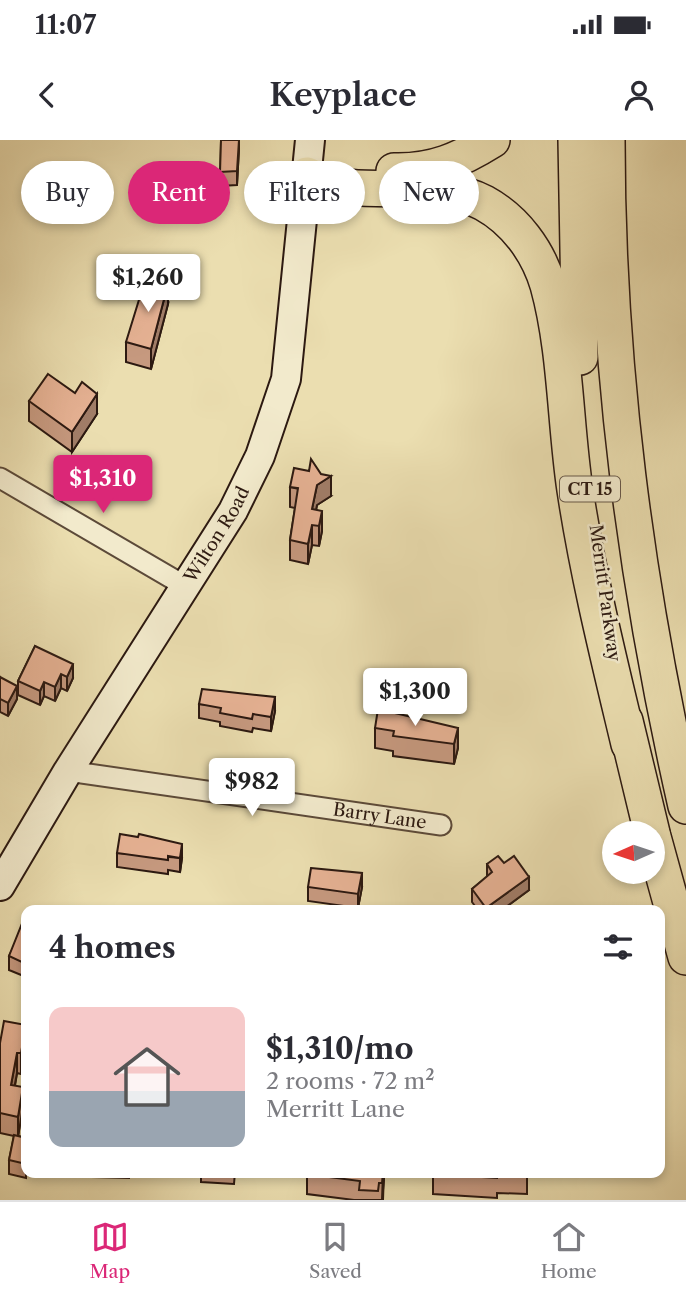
<!DOCTYPE html>
<html lang="en">
<head>
<meta charset="utf-8">
<style>
  body { margin:0; font-family:"Libre Caslon Text",serif; background:#f2f2f3; color:#2b2b33; height:100vh; display:flex; flex-direction:column; font-size:26px; white-space:nowrap }
  * { box-sizing:border-box; margin:0 }
  p { font-size:23px; color:#7c7c81 }
  .icon { flex:none; width:38px; height:38px; fill:none; stroke:currentColor; stroke-width:2; stroke-linecap:round; stroke-linejoin:round }
  .map { position:relative; flex:1; overflow:hidden }
  .panel { position:absolute; left:21px; top:765px; width:644px; height:273px; display:flex; flex-direction:column; background:#fff; border-radius:14px; box-shadow:0 4px 10px #0003 }
  .panel>* { flex:none }
  .guide { position:absolute; left:21px; top:21px; width:644px; height:63px; display:flex; gap:14px }
  .needle { width:46px; rotate:267deg }
  .fabs { position:absolute; left:602px; top:681px; display:grid; gap:14px }
  .fabs a { display:grid; place-items:center; width:63px; height:63px; border-radius:50%; background:#fff; box-shadow:0 4px 10px #0003; font-size:35px }
  .price { position:absolute; translate:-50% -60px; padding:0 16px; border-radius:7px; background:#fff; color:#222; font-size:23px; line-height:46px; filter:drop-shadow(0 2px 4px #0008) }
  .price::after { content:''; position:absolute; left:50%; top:42px; width:21px; height:16px; margin-left:-10px; background:inherit; clip-path:polygon(0 0,100% 0,50% 100%) }
  .price.selected { background:#db2777; color:#fff }
  ul { padding:0; list-style:none }
  li { display:flex; align-items:center; gap:21px; height:175px; padding:0 28px }
  li span { display:grid; place-items:center; flex:none; width:196px; height:140px; border-radius:14px; color:#555 }
  li>.icon { margin-inline-start:auto }
  span .icon { width:84px; height:84px; fill:#fffc; stroke-width:1 }
  li b { font-size:30px }
  h2 { display:flex; justify-content:space-between; align-items:center; height:84px; padding:0 28px; font-size:30px }
  .pill { padding:0 24px; border-radius:32px; background:#fff; box-shadow:0 4px 10px #0003; font-size:24px; line-height:63px }
  .pill.selected { background:#db2777; color:#fff }
  .status { display:flex; justify-content:space-between; align-items:center; height:49px; padding:0 35px; background:#fff; direction:ltr }
  .status svg { height:19px; fill:currentColor }
  header { display:flex; justify-content:space-between; align-items:center; height:91px; padding:0 28px; background:#fff; font-size:32px; font-weight:600 }
  .tab-bar { display:flex; justify-content:space-around; align-items:center; height:98px; border-top:2px solid #e1e1e2; background:#fff; font-size:19px; color:#7c7c81 }
  .tab-bar a { display:grid; justify-items:center; gap:4px }
  .tab-bar .selected { color:#db2777 }
  .map>svg:first-child { display:block }
  .lines { fill:none; stroke-linecap:round; stroke-linejoin:round }
  .street-casing { stroke:#5c4a39; stroke-width:23 }
  .secondary-casing { stroke:#2c1911; stroke-width:32 }
  .highway-casing { stroke:#2c1911; stroke-width:38 }
  .street { stroke:#f2eacc; stroke-width:19 }
  .secondary { stroke:#f2eacc; stroke-width:28 }
  .highway { stroke:#ebdeb0; stroke-width:35 }
  .wall { fill:#c6997f; stroke:#2c1911; stroke-width:2 }
  .shaded-wall { fill:#a17d68; stroke:#2c1911; stroke-width:2 }
  .building { fill:#e6b294; stroke:#2c1911; stroke-width:2 }
  .labels { text-anchor:middle; stroke-width:5; stroke-linejoin:round; paint-order:stroke }
  .shield { fill:#f2eacc; stroke:#675849; stroke-width:2 }
  .shield-label { font-size:16px; font-weight:bold; fill:#2c1911 }
  .street-label { font-size:18px; fill:#2c1911; stroke:#f2eacc }
</style>
</head>
<body>
<div class="status"><b>11:07</b><svg viewBox="0 0 49 12"><path d="M0 12V9h3v3zM5 12V6h3v6zM10 12V3h3v9zM15 12V0h3v12zM26 1h20v11H26zM47 4h2v5h-2z"/></svg></div>
<header><svg class="icon" aria-label="back" viewBox="0 0 24 24"><path d="M15 5l-7 7 7 7"/></svg>Keyplace<svg class="icon" aria-label="person" viewBox="0 0 24 24"><circle cx="12" cy="8" r="4"/><path d="M4 21q1-7 8-7t8 7"/></svg></header>
<div class="map">
<svg width="686" height="1060" viewBox="0 0 686 1060">
  <rect width="100%" height="100%" fill="#ebdeb0"/>
  <filter id="stains"><feTurbulence type="fractalNoise" baseFrequency=".00286" numOctaves="4"/><feColorMatrix values="0 0 0 0 .2 0 0 0 0 .09 0 0 0 0 .02 0 0 0 .5 -.17"/></filter>
  <radialGradient id="worn" r=".72"><stop offset=".6" stop-color="#630" stop-opacity="0"/><stop offset="1" stop-color="#630" stop-opacity=".3"/></radialGradient>
  <g class="lines">
    <defs>
      <g id="street">
        <path d="M0,338L185,446"/>
        <path id="s1" d="M68,631L441,685"/>
      </g>
      <g id="secondary">
        <path id="s2" d="M0,746L68,631L233,371L260,316L286,239L310,0"/>
      </g>
      <g id="highway">
        <path d="M576,0L580,217"/>
        <path d="M607,0C607,227 636,445 686,666"/>
        <path d="M394,31C433,32 460,20 492,0"/>
        <path d="M307,35C360,63 430,34 484,63C515,80 538,111 548,145C566,210 565,283 575,350C588,436 609,520 629,604"/>
        <path d="M625,581L652,693"/>
        <path d="M653,697L686,817"/>
      </g>
    </defs>
    <use href="#street" class="street-casing"/>
    <use href="#secondary" class="secondary-casing"/>
    <use href="#highway" class="highway-casing"/>
    <use href="#street" class="street"/>
    <use href="#secondary" class="secondary"/>
    <use href="#highway" class="highway"/>
  </g>
  <g class="wall">
    <path d="M221,0L239,8L237,45L220,46Z"/>
    <path d="M168,164L151,229L126,222V202Z"/>
    <path d="M29,261L97,274L72,312L29,281Z"/>
    <path d="M290,347L331,356L317,365L316,370L322,391L319,406L312,405L308,424L290,420V400L295,368L290,367Z"/>
    <path d="M35,506L73,538L67,551L61,548L55,561L44,556L40,565L18,555V541Z"/>
    <path d="M0,537L17,559L8,576L0,572Z"/>
    <path d="M199,564L275,571L271,591L253,588L252,592L220,586V582L199,578Z"/>
    <path d="M375,588H458V608L454,624L393,616V611L375,608Z"/>
    <path d="M117,713L182,718L180,732L168,730V734L117,727Z"/>
    <path d="M504,723L529,750L502,770H478L472,762V749L487,737V724Z"/>
    <path d="M308,747H362L358,768L308,761Z"/>
    <path d="M26,783V837L9,830V816Z"/>
    <path d="M0,903L26,906L21,934L17,933L15,946L23,967L18,996L26,998V1038L9,1034V1020L14,996L0,993Z"/>
    <path d="M92,1032H129V1038L92,1037Z"/>
    <path d="M201,1032H235L234,1044L201,1042Z"/>
    <path d="M307,1032H384L383,1060H354L307,1054Z"/>
    <path d="M433,1032H527V1054L497,1053V1058L433,1054Z"/>
  </g>
  <g class="shaded-wall">
    <path d="M239,0V8L237,45V31Z"/>
    <path d="M168,144V164L151,229V209Z"/>
    <path d="M97,254V274L72,312V292Z"/>
    <path d="M331,336V356L317,365L313,385L312,369L317,345Z"/>
    <path d="M322,371V391L319,406V386Z"/>
    <path d="M312,385V405L308,424V404Z"/>
    <path d="M73,524V538L67,551V537Z"/>
    <path d="M61,534V548L55,561V547Z"/>
    <path d="M44,542V556L40,565V551Z"/>
    <path d="M17,546V559L8,576V563Z"/>
    <path d="M275,557V571L271,591V577Z"/>
    <path d="M458,588V608L454,624V604Z"/>
    <path d="M182,704V718L180,732V718Z"/>
    <path d="M362,733V747L358,768V754Z"/>
    <path d="M529,737V750L502,770H486V768Z"/>
    <path d="M26,885V906L21,934V913Z"/>
    <path d="M17,913V933L11,965V945Z"/>
    <path d="M23,947V967L18,997V977Z"/>
    <path d="M383,1032H384V1040L382,1060Z"/>
  </g>
  <g class="building">
    <path d="M221,0H239L237,31L220,32Z"/>
    <path d="M146,137L168,144L151,209L126,202Z"/>
    <path d="M48,234L75,253L82,242L97,254L72,292L29,261Z"/>
    <path d="M311,319L321,334L331,336L317,345L312,369L322,371L319,386L312,385L308,404L290,400L298,348L290,347L294,328L309,331Z"/>
    <path d="M35,506L73,524L67,537L61,534L55,547L44,542L40,551L18,541Z"/>
    <path d="M0,537L17,546L8,563L0,559Z"/>
    <path d="M202,549L275,557L271,577L253,574L252,579L220,573L221,568L199,564Z"/>
    <path d="M378,569L458,588L454,604L393,596L394,591L375,588Z"/>
    <path d="M120,694L138,697L139,694L182,704L180,718L168,716V720L117,713Z"/>
    <path d="M498,716L504,723L514,716L529,737L486,768L472,749L492,732L487,724Z"/>
    <path d="M311,728L362,733L358,754L308,747Z"/>
    <path d="M23,781L26,783V824L9,816Z"/>
    <path d="M4,881L26,885L21,913H17L11,945L23,947L18,977L0,973V903Z"/>
    <path d="M14,995L26,998V1024L9,1020Z"/>
    <path d="M307,1032H383L382,1043H379L378,1051L359,1050L360,1041L307,1034Z"/>
    <path d="M433,1032H497V1038L433,1034Z"/>
    <path d="M497,1032H527V1034Z"/>
  </g>
  <g class="labels">
    <rect class="shield" x="560" y="336.5" width="60" height="25" rx="5"/>
    <g class="shield-label">
      <text x="590" y="355">CT 15</text>
    </g>
    <g class="street-label">
      <text dy="6" stroke="none"><textPath href="#s2" startOffset="413">Wilton Road</textPath></text>
      <text transform="translate(605 453) rotate(82)" y="6">Merritt Parkway</text>
      <text dy="6" stroke="none"><textPath href="#s1" startOffset="315">Barry Lane</textPath></text>
    </g>
  </g>
  <rect width="100%" height="100%" filter="url(#stains)"/>
  <rect width="100%" height="100%" fill="url(#worn)"/>
</svg>
<div class="fabs">
<a><svg class="needle" viewBox="-14 -14 28 28"><path d="M0-13l5 13h-10z" fill="#e53935"/><path d="M0 13l5-13h-10z" fill="#7c7c81"/></svg></a>
</div>
<b class="price" style="left:148px;top:174px">$1,260</b>
<b class="price selected" style="left:103px;top:375px">$1,310</b>
<b class="price" style="left:415px;top:588px">$1,300</b>
<b class="price" style="left:252px;top:678px">$982</b>
<div class="guide">
<a class="pill">Buy</a>
<a class="pill selected">Rent</a>
<a class="pill">Filters</a>
<a class="pill">New</a>
</div>
<section class="panel">
<h2>4 homes<svg class="icon" aria-label="filters" viewBox="0 0 24 24"><path d="M4 7h16M4 17h16"/><circle cx="9" cy="7" r="2"/><circle cx="15" cy="17" r="2"/></svg></h2>
<ul>
<li><span style="background:linear-gradient(#f6c9c9 60%,#9aa5b1 0)"><svg class="icon" aria-label="home" viewBox="0 0 24 24"><path d="M3 11l9-7 9 7M6 9v11h12V9"/></svg></span><div><b>$1,310/mo</b><p>2 rooms · 72 m²</p><p>Merritt Lane</p></div></li>
</ul>
</section>
</div>
<nav class="tab-bar">
<a class="selected"><svg class="icon" aria-label="map" viewBox="0 0 24 24"><path d="M3 6l6-2 6 2 6-2v14l-6 2-6-2-6 2zM9 4v14M15 6v14"/></svg>Map</a>
<a><svg class="icon" aria-label="saved" viewBox="0 0 24 24"><path d="M7 4h10v16l-5-4-5 4z"/></svg>Saved</a>
<a><svg class="icon" aria-label="home" viewBox="0 0 24 24"><path d="M3 11l9-7 9 7M6 9v11h12V9"/></svg>Home</a>
</nav>
</body>
</html>
